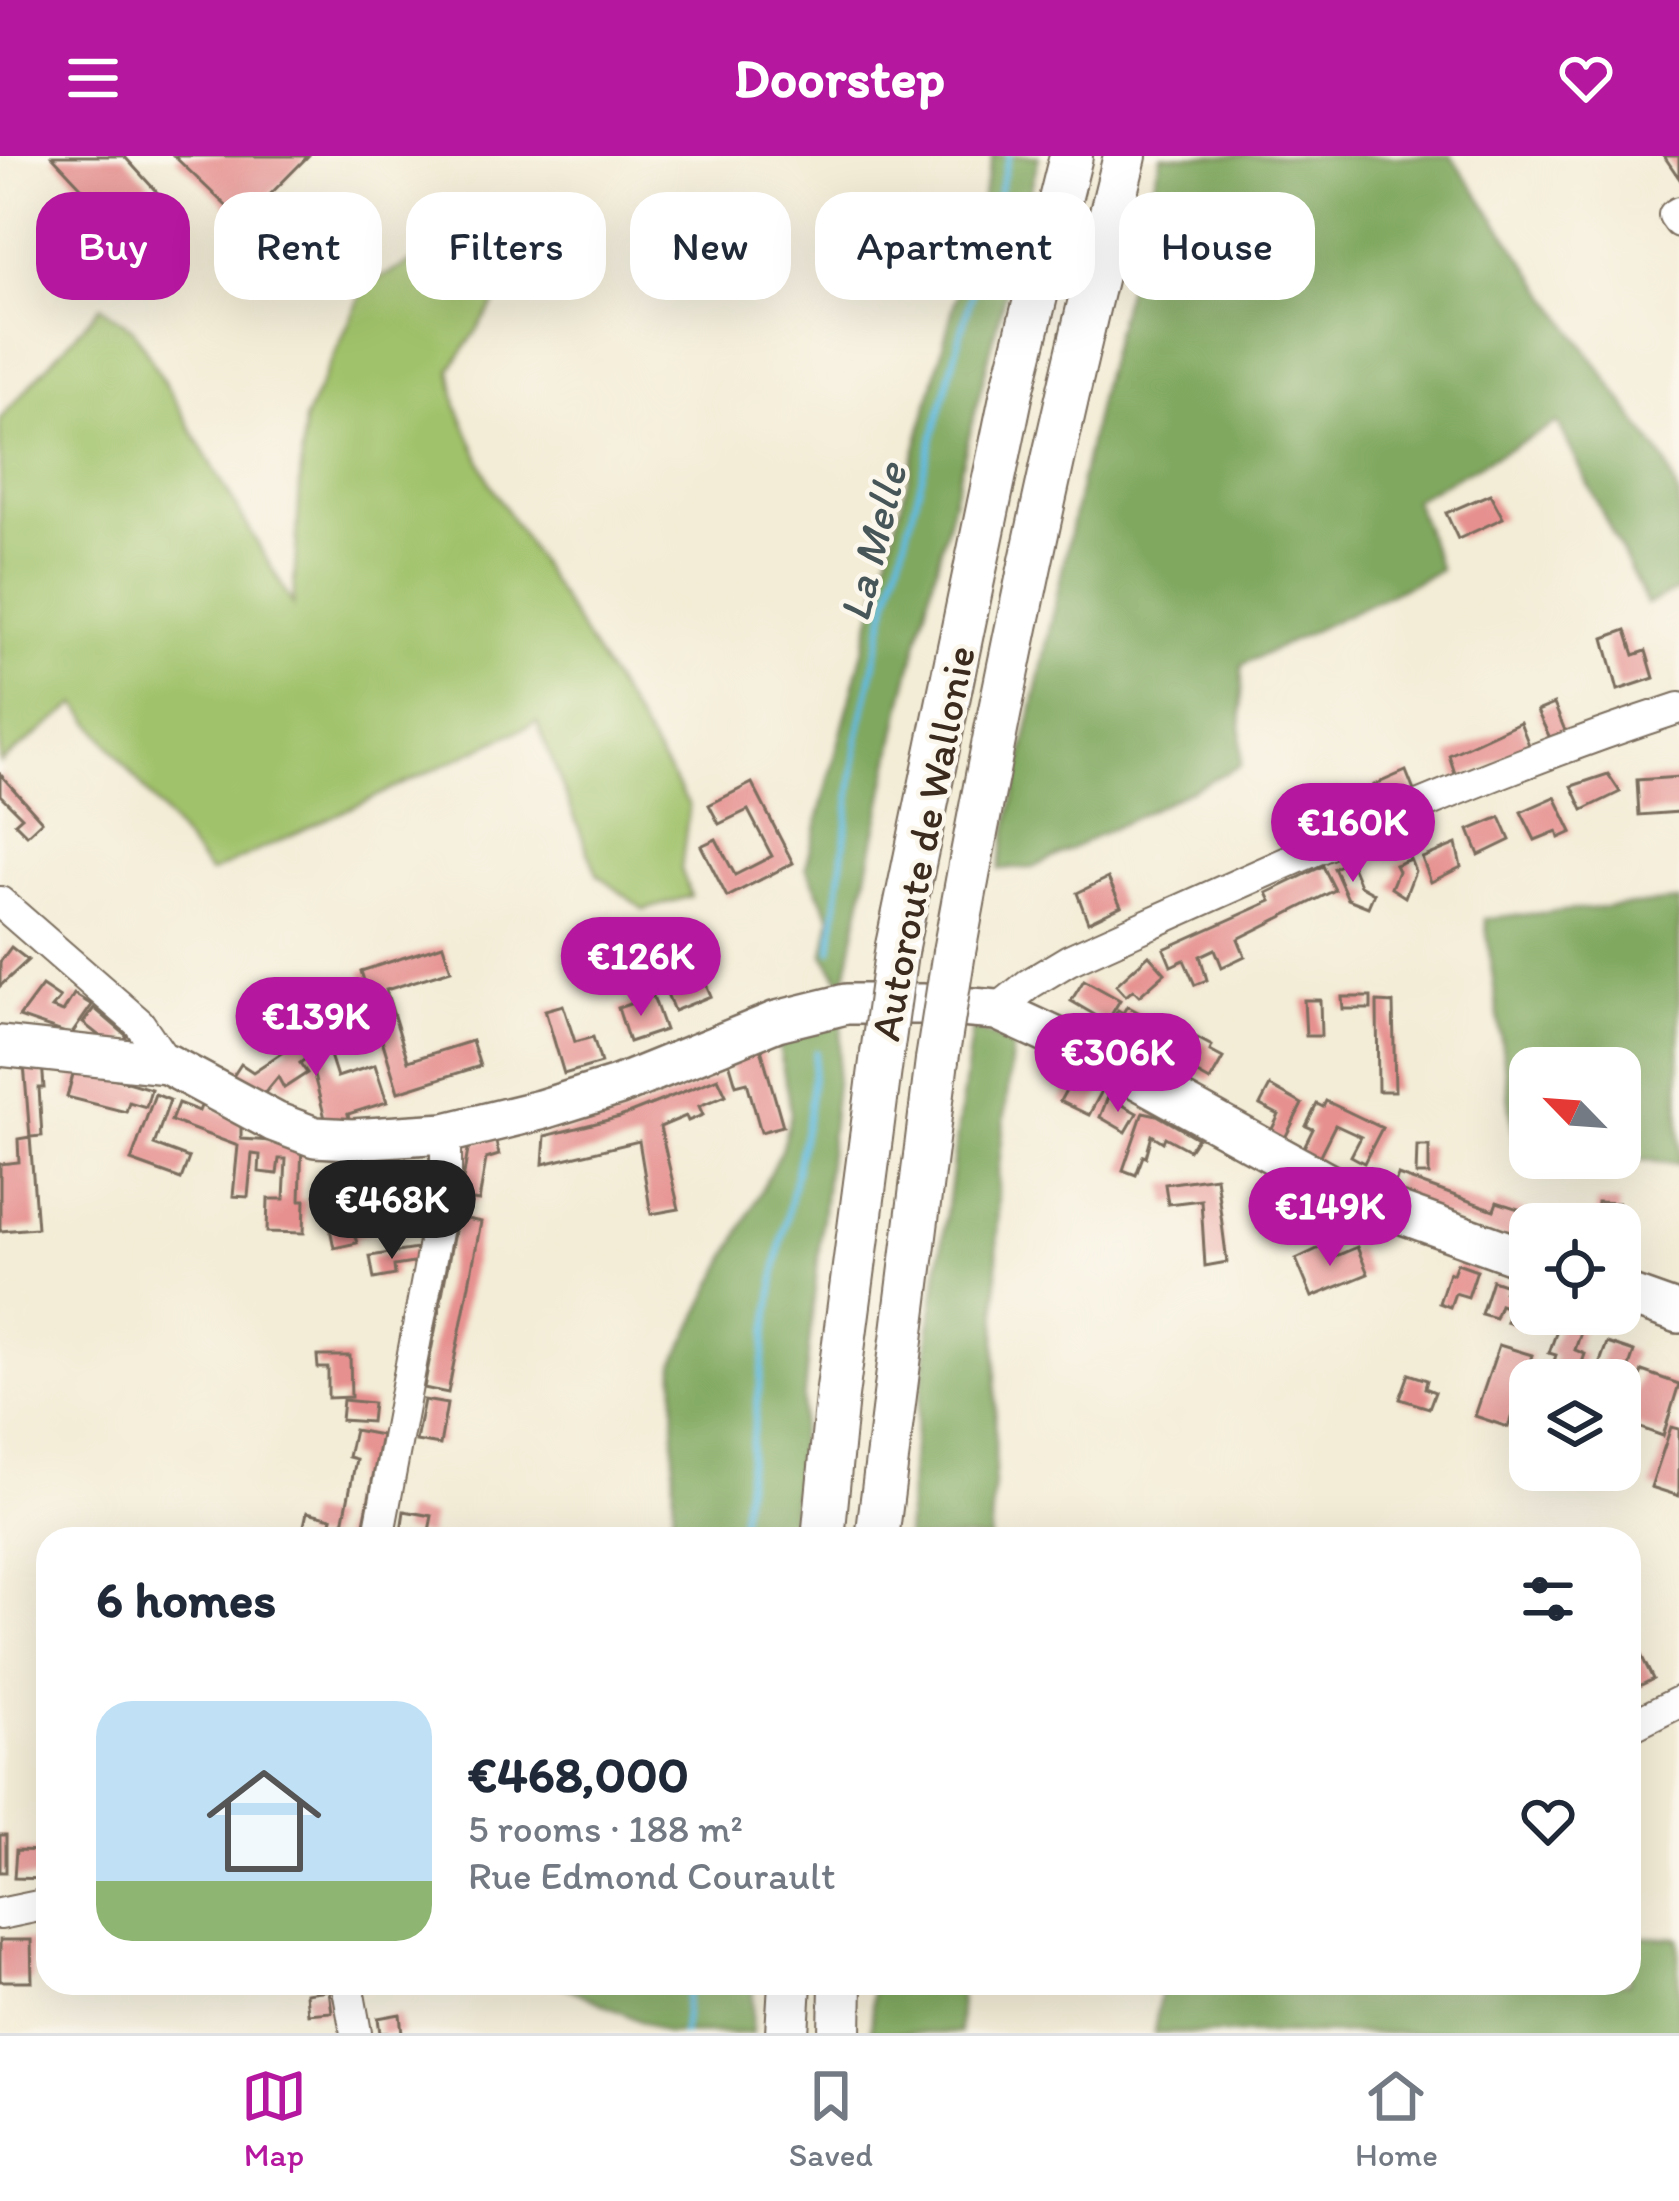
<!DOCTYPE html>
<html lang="en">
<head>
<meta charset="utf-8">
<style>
  body { margin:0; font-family:Itim,sans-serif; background:#f2f2f3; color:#1f2937; height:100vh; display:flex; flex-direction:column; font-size:45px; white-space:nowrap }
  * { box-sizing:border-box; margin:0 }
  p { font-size:39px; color:#747a83 }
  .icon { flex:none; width:66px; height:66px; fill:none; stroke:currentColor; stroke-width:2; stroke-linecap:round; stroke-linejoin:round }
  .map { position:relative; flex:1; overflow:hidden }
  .drawer { position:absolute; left:36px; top:1371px; width:1605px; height:468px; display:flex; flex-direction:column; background:#fff; border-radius:36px; box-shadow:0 12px 48px #0002 }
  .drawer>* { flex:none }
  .banner { position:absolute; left:36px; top:36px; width:1608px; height:108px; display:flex; gap:24px }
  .needle { width:78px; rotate:295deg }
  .controls { position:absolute; left:1509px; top:891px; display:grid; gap:24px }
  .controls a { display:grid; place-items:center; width:132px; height:132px; border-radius:24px; background:#fff; box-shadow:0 12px 48px #0002; font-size:60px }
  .price { position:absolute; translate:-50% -102px; padding:0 27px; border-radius:42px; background:#b5179e; color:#fff; font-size:39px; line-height:78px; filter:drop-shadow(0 3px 6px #0008) }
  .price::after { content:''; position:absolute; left:50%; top:72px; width:36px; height:27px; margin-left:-18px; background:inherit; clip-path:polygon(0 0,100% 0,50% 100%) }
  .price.current { background:#222; color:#fff }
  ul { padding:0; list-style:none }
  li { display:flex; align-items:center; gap:36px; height:300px; padding:0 60px }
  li+li { border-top:3px solid #e0e1e3 }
  li span { display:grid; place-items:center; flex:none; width:336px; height:240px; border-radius:36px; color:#555 }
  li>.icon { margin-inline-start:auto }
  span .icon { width:144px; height:144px; fill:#fffc; stroke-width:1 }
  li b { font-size:51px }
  h2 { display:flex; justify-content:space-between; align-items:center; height:144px; padding:0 60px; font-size:51px }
  .pill { padding:0 42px; border-radius:36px; background:#fff; box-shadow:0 12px 48px #0002; font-size:42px; line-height:108px }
  .pill.current { background:#b5179e; color:#fff }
  header { display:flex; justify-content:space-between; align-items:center; height:156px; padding:0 60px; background:#b5179e; color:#fff; font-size:54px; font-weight:800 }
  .menu { display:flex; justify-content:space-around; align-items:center; height:168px; border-top:3px solid #e0e1e3; background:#fff; font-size:33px; color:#747a83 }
  .menu a { display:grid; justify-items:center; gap:6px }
  .menu .current { color:#b5179e }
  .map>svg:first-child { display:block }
  .green { fill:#a0c26b; stroke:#6e7644; stroke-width:3 }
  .forest { fill:#80a85f; stroke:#5e693e; stroke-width:3 }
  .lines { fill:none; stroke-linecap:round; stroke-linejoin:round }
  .stream { stroke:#62bbdf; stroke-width:6 }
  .building { fill:#e69190 }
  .minor-casing { stroke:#7b6e5e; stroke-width:34 }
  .major-casing { stroke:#7b6e5e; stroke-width:44 }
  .highway-casing { stroke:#7b6e5e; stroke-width:46 }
  .minor { stroke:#fff; stroke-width:30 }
  .major { stroke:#fff; stroke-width:39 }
  .highway { stroke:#fff; stroke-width:42 }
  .highway-bridge-casing { stroke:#7b6e5e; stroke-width:46; stroke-linecap:butt }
  .highway-bridge { stroke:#fff; stroke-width:42 }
  .labels { text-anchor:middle; stroke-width:9; stroke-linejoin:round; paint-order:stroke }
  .street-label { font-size:42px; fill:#3b2a1e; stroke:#fbf7ec }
  .water-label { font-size:45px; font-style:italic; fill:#475658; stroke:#fbf7ec }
</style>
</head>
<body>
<header><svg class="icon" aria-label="menu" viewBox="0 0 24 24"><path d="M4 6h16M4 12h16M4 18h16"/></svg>Doorstep<svg class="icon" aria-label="heart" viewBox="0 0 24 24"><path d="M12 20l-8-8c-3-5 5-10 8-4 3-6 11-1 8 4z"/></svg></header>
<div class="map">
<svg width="1679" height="1877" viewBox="0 0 1679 1877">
  <rect width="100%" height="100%" fill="#fbf7ec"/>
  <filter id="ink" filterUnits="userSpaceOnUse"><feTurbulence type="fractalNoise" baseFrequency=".00833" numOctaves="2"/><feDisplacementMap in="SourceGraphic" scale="24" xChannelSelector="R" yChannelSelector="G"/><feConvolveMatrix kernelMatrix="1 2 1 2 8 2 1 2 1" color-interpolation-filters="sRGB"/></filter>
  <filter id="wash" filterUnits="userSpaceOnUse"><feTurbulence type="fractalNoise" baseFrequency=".004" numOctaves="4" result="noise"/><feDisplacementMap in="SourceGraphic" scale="48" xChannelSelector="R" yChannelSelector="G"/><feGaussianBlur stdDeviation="2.7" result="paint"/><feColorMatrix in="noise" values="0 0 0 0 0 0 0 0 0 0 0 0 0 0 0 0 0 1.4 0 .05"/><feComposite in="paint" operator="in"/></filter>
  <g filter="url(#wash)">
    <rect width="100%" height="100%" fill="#f3ecd6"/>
    <path class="green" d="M466,79L500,140L451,213L457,250L491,329L689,649L681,713L691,740L644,754L597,718L537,566L210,717L77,548L0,607V263L101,150L134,174L293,449L304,265L366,129Z"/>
    <g class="forest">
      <path d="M993,0H1039L903,544L844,830L824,798L831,761L806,711Z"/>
      <path d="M1161,0H1451L1666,307L1679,343V434L1647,448L1558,267L1414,343L1440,414L1242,509L1241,609L1032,712L999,713L1101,230Z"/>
      <path d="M1679,745V1008L1620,1002V912H1530V992L1515,990L1485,762Z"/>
      <path d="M843,860L789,1383H673L675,1206L781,994L791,958L776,873Z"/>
      <path d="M972,872L1013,889L998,1018L995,1314L990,1383H906L911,1307Z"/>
      <path d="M1629,1781L1679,1782V1877H1154L1162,1827H1629Z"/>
      <path d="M557,1827H753L752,1877H666Z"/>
      <path d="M873,1827H959L960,1877H871Z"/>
    </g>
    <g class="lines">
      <g class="stream">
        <path d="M831,794L858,582L888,447L1009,0"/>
        <path d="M738,1383L777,1107L808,959L816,896"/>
        <path d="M683,1877L688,1827"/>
      </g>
    </g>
    <g id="blocks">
      <g class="building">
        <path d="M52,0H124L184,66L146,100Z"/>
        <path d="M174,0H308L243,66Z"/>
        <path d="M1664,0H1679V22Z"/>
        <path d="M1490,338L1503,362L1458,383L1446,357Z"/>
        <path d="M1626,474L1634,499L1646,495L1654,522L1618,534L1604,482Z"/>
        <path d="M1554,548L1566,577L1551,584L1537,555Z"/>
        <path d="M1520,566L1529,589L1457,624L1449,599Z"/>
        <path d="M1406,615L1416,640L1384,654L1374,629Z"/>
        <path d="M0,618L42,665L27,679L15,667L22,661L0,639Z"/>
        <path d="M1608,618L1620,636L1583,654L1572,630Z"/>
        <path d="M1679,621V656L1639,659L1637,624Z"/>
        <path d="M752,627L793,707L727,741L701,690L716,683L735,719L772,700L748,654L719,668L709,649Z"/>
        <path d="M1338,632L1348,654L1315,670L1306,645Z"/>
        <path d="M1555,641L1572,676L1559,682L1557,675L1535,684L1521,656Z"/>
        <path d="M1291,646L1309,685L1292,694L1276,653Z"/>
        <path d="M1500,661L1510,684L1479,699L1469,674Z"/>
        <path d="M1456,688L1461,711L1431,726L1422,702Z"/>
        <path d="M1410,703L1415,715L1405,741L1391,732L1398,715L1395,709Z"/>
        <path d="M1350,705L1360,729L1374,737L1368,751L1348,743L1334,712Z"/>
        <path d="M1323,710L1335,734L1238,783L1245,800L1222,811L1215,793L1200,800L1207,824L1195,829L1184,804L1171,810L1164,793L1271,745L1267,737Z"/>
        <path d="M1108,722L1121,750L1088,766L1077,737Z"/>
        <path d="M443,789L451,814L386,834L408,905L472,885L480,910L398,936L361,815Z"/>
        <path d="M11,791L28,804L0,830V806Z"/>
        <path d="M1149,799L1165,817L1139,840L1133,834L1126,840L1116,829Z"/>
        <path d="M701,816L711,840L674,855L662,825L674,820L677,826Z"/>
        <path d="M1084,824L1120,844L1107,866L1071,845Z"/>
        <path d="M42,830L60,842L52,852L63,856L74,838L92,849L71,879L19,861Z"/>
        <path d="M653,840L665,874L629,886L618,852Z"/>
        <path d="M1342,841H1371V853H1343Z"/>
        <path d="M1304,844H1320L1321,880H1306Z"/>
        <path d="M1377,846L1393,847L1395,935H1378Z"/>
        <path d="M563,849L575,886L593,881L601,907L564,918L545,854Z"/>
        <path d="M1127,850L1187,883L1190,878L1212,890L1210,895L1223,902L1210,925L1109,869L1118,854L1123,857Z"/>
        <path d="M94,852L127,880L116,893L83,867Z"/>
        <path d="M294,869L303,884L312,878L320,892L327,890L337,921L375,909L387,946L348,958L351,970H327L309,900L300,907L307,917L284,932L278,921L259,944L230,925L241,908L253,916L289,892L281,877Z"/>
        <path d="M761,893L783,970L761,976L747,926L736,929L728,902Z"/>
        <path d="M42,906L44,932H39L42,980L30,981L37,1072L0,1075V1008L19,1006L18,983L30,981L24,908Z"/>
        <path d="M75,911L151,933L146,951L129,946L126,956L67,941Z"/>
        <path d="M1073,921L1102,935L1089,959L1060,945Z"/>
        <path d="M718,922L726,939L699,950L703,959L688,965L686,960L660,971L679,1053L651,1058L639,985L543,1008L545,980L620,961Z"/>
        <path d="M1270,930L1302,948L1283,986L1269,979L1279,959L1260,949Z"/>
        <path d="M155,938L170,944L154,989L189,1002L181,1023L131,1005Z"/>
        <path d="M1108,941L1137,957L1126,976L1100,961Z"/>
        <path d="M1326,945L1382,972L1364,1007L1351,1000L1361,981L1335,969L1315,1009L1299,1001L1313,973L1306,970L1317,948L1323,951Z"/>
        <path d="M178,947L199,955L202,948L241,965V983L302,987L300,1044H305L304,1077L267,1076L268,1043H284L286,1003H279L277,1018L259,1016L260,999L252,998L248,1041L233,1040L238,990L171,965Z"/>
        <path d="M1143,956L1157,959L1197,982L1189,994L1165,981L1163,986L1152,979L1146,1001L1143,1000L1136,1019L1123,1014Z"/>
        <path d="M495,982L499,999L486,1003L479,1045L460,1042L468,994L473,987Z"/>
        <path d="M1417,990H1429V1019H1416Z"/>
        <path d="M1398,1019L1494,1054L1497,1046L1525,1055L1524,1089L1390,1042Z"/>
        <path d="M1216,1021L1227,1106L1205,1110L1201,1044L1168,1048L1165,1028Z"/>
        <path d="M412,1024L420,1041L415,1043L416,1049H422L420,1070L403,1069L404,1048L366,1066L370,1075L355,1081L357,1087L334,1092L327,1057Z"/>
        <path d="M1290,1039L1334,1059L1325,1075L1282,1055Z"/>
        <path d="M1597,1046L1619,1047L1617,1068H1595Z"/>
        <path d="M457,1061L481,1066L448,1237L424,1232Z"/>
        <path d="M1328,1088L1334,1101L1357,1091L1368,1118L1312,1141L1296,1103Z"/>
        <path d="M417,1093L419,1106L394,1110L395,1119L374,1123L370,1100Z"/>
        <path d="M1457,1107L1477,1114L1468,1141L1455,1137L1450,1151L1439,1147L1449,1116L1453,1118Z"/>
        <path d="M1492,1124L1507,1129L1504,1136L1513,1138L1509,1152L1500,1149L1495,1162L1481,1158Z"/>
        <path d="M1518,1132L1530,1136V1158H1536L1531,1174L1506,1166Z"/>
        <path d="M1560,1166L1582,1173L1575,1194L1585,1198L1576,1224L1551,1215L1556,1199L1549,1197Z"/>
        <path d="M1607,1187L1634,1196L1624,1226L1596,1217Z"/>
        <path d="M1499,1189L1532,1199L1508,1271L1475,1260Z"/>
        <path d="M317,1200H350L351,1241L328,1242V1212H318Z"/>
        <path d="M1642,1215L1679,1228L1663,1280L1624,1266Z"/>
        <path d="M1409,1218L1427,1224L1425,1232L1435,1236L1429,1252L1400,1243Z"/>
        <path d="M343,1244L373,1247L371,1266L341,1264Z"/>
        <path d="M424,1244L447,1248L440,1289L416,1285Z"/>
        <path d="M1671,1271L1679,1273V1340L1651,1331Z"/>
        <path d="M354,1274L381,1279L361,1383H340L356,1303L348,1301Z"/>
        <path d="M404,1355L432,1360L428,1380L401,1375Z"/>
        <path d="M307,1356L332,1362L327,1383H301Z"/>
        <path d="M1639,1495L1653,1523L1633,1533L1629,1500Z"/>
        <rect x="0" y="1679" width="6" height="37"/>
        <path d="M16,1694L47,1695L46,1723L14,1722Z"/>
        <path d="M0,1784H31L32,1825H0Z"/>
        <path d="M329,1834L332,1856L308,1858L306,1837Z"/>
        <path d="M400,1858L402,1877H380L378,1862Z"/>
      </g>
    </g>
  </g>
  <g filter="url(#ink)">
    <use href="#blocks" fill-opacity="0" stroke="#7b6e5e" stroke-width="3"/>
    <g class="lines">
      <defs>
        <g id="minor">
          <path d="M1679,56L1674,59L1679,66"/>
          <path d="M0,746L139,867L167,908"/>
          <path d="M997,854L1029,828L1069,804C1270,714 1470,620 1679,552"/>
          <path d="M378,1383L446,1023V977"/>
          <path d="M1629,1571L1679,1546"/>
          <path d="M0,1758L48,1748"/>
          <path d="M347,1827L356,1877"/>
        </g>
        <g id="major">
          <path d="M0,890L167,908L275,966L315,981L352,983L446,977L540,954L617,930L777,865L846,848H922L997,854L1094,899L1345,1037L1530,1104"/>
          <path d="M1620,1136L1679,1157"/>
        </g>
        <g id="highway">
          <path d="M897,790L1012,236L1071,0"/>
          <path d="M954,796C1002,528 1059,264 1125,0"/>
          <path d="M823,1383L837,1240L882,898"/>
          <path d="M877,1383L937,904"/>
          <path d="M787,1877L790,1827"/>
          <path d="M840,1877L841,1827"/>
        </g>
      </defs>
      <use href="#minor" class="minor-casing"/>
      <use href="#major" class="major-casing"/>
      <use href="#highway" class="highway-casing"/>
      <use href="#minor" class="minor"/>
      <use href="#major" class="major"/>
      <use href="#highway" class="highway"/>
      <defs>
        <g id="highway-bridge">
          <path d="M882,898L897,790"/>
          <path d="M937,904L954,796"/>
        </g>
      </defs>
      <use href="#highway-bridge" class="highway-bridge-casing"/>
      <use href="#highway-bridge" class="highway-bridge"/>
    </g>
  </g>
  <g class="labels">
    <g class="street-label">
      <text transform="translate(922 687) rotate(-79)" y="15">Autoroute de Wallonie</text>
    </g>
    <g class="water-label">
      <text transform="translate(872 386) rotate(-76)" y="16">La Melle</text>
    </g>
  </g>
</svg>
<div class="controls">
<a><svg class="needle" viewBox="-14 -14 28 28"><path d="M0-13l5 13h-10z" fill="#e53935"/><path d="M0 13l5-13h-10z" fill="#747a83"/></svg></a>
<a><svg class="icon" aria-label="locate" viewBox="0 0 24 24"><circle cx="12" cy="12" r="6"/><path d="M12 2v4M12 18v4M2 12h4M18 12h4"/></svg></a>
<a><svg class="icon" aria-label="layers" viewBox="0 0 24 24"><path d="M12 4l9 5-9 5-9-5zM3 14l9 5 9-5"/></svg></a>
</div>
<b class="price" style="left:1353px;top:729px">€160K</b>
<b class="price" style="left:641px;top:863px">€126K</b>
<b class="price" style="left:316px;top:923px">€139K</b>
<b class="price" style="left:1118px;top:959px">€306K</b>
<b class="price current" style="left:392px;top:1106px">€468K</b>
<b class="price" style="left:1330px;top:1113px">€149K</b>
<div class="banner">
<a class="pill current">Buy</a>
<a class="pill">Rent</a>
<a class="pill">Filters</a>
<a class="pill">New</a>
<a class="pill">Apartment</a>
<a class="pill">House</a>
</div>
<section class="drawer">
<h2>6 homes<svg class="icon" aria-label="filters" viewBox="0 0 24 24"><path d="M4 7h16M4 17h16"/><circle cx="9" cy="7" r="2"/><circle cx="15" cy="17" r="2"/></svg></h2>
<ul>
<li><span style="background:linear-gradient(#bfe0f5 75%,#8fb573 0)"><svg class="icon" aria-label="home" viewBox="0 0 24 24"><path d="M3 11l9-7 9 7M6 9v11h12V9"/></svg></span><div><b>€468,000</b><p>5 rooms · 188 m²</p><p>Rue Edmond Courault</p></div><svg class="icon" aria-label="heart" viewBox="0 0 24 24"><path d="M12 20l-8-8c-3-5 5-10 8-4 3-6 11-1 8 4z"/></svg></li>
</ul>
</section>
</div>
<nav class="menu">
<a class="current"><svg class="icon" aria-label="map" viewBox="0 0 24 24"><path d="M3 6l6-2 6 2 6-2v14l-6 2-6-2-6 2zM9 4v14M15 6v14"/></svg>Map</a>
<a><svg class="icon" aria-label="saved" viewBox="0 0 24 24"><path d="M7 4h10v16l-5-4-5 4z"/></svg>Saved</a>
<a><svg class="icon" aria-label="home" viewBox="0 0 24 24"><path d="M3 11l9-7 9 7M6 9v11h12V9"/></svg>Home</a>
</nav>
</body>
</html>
